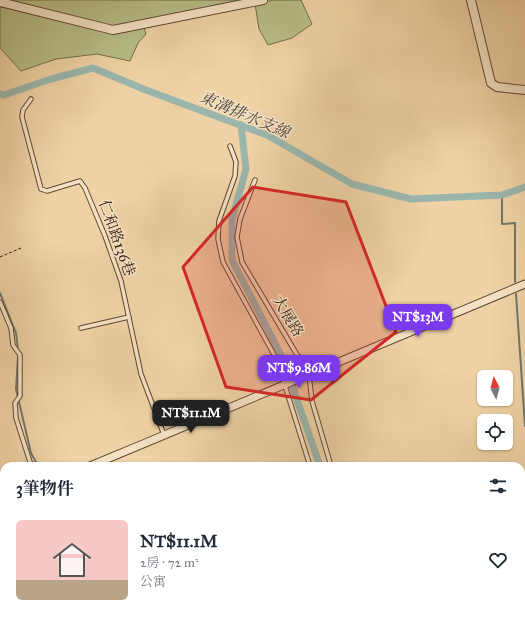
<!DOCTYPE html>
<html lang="zh-TW">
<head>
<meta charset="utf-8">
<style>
  body { margin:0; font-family:"IM FELL Great Primer","Noto Serif TC",serif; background:#f2f2f3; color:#1f2937; height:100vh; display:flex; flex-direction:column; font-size:15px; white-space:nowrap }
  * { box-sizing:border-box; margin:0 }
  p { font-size:13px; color:#747a83 }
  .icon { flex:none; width:22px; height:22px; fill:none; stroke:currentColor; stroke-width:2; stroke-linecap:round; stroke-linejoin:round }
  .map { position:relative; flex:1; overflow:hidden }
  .details { position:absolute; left:0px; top:462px; width:525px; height:156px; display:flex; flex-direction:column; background:#fff; border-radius:12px 12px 0 0; box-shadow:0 1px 3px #0004 }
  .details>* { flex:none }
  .needle { width:26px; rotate:354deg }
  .buttons { position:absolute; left:477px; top:370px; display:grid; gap:8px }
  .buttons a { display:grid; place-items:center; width:36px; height:36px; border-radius:6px; background:#fff; box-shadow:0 1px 3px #0004; font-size:20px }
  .price { position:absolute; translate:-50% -34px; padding:0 9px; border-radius:8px; background:#7c3aed; color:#fff; font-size:13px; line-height:26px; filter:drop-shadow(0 1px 2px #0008) }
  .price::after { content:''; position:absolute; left:50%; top:24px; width:12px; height:9px; margin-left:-6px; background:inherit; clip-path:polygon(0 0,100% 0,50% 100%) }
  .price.selected { background:#222; color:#fff }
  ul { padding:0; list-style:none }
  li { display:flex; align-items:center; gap:12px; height:100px; padding:0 16px }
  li+li { border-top:1px solid #e0e1e3 }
  li span { display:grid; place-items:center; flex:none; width:112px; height:80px; border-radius:6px; color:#555 }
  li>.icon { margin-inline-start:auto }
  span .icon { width:48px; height:48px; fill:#fffc; stroke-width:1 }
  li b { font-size:17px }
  h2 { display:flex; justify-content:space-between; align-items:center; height:48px; padding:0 16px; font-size:17px }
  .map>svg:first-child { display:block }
  .green { fill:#b7bd88; stroke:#746c4c }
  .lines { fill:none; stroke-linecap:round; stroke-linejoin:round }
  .stream { stroke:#70786e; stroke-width:2 }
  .canal { stroke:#9ab6ad; stroke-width:7 }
  .service-casing { stroke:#614834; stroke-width:5.5 }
  .minor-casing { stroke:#614834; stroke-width:9 }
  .tertiary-casing { stroke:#614834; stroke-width:10 }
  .path { stroke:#321a0f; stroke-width:1; stroke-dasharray:3 2; stroke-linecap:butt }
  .service { stroke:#f5e2c4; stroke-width:3.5 }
  .minor { stroke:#f5e2c4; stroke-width:7 }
  .tertiary { stroke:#f5e2c4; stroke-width:8 }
  .marked { fill:#d62828; fill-opacity:0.2; stroke:#d62828; stroke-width:3; stroke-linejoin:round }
  .labels { text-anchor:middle; stroke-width:3; stroke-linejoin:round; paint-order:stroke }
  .street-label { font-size:15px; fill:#321a0f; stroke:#f5e2c4 }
  .water-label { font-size:16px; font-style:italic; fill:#51493e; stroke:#f5e2c4 }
</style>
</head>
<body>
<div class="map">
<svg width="525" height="618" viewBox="0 0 525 618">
  <rect width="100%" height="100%" fill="#efd2a5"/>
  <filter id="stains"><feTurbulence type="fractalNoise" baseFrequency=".005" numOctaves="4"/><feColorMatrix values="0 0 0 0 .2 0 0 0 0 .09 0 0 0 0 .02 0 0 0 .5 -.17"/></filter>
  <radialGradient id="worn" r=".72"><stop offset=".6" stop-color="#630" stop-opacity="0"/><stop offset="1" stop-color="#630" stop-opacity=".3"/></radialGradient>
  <g class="green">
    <path d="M1,0H245L120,26H107Z"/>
    <path d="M274,0H301L312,24L292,38L268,45L259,29L255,4Z"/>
    <path d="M0,4L69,23L113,32L144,28L146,34L138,43L130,61L97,54L56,59L21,71L0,48Z"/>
  </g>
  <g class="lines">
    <g class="stream">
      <path d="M502,195V224L515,223V282"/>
      <path d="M0,293L16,333L18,350"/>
      <path d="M516,294L525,426"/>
      <path d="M18,357L16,389L31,453L38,466"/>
      <path d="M525,528L523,544L525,547"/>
      <path d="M101,614L103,618"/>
    </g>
    <g class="canal">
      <path d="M0,94L4,95L51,79L93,68L146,90L267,135L352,184L411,199L502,195L525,187"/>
      <path d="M241,125L246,169L232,219V260L282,357L320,466"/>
      <path d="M372,618V614"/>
    </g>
    <defs>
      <g id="service">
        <path d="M31,99L23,110L22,117L41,189L47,191L80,181L85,188L105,236L121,281L141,374L164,435"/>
        <path d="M230,146L236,162L235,176L219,221L218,239L223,262L277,360L310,466"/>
        <path d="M255,180L240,219L237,237L242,262L309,375L312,401L331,466"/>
        <path d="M0,302L11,328L13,345L20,355V396L15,403L16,418L30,462L33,466"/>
        <path d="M81,328L129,317"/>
        <path d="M365,618L366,614"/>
        <path d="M382,618L383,614"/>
      </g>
      <g id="minor">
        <path d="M90,466C235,406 379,344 525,284"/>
        <path d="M0,503L4,502"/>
      </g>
      <g id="tertiary">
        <path d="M471,0L491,83L497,87L525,90"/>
        <path d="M0,2L113,30L263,0"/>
      </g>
    </defs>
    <use href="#service" class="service-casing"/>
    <use href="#minor" class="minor-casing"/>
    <use href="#tertiary" class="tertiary-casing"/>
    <g class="path">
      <path d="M0,257L21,248"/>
      <path d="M106,614L109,618"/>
    </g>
    <use href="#service" class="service"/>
    <use href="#minor" class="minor"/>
    <use href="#tertiary" class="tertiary"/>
  </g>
  <path class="marked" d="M253,187L346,202L396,332L311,400L226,387L183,267Z"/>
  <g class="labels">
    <g class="street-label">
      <text transform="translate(117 238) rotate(70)" y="5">仁和路136巷</text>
      <text transform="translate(288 316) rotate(59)" y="5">大展路</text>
    </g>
    <g class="water-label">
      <text transform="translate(245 114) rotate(23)" y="6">東溝排水支線</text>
    </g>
  </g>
  <rect width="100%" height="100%" filter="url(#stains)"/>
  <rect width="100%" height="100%" fill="url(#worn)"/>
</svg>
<div class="buttons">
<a><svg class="needle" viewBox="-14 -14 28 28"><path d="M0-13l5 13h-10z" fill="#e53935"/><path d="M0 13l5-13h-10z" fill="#747a83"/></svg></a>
<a><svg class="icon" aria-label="locate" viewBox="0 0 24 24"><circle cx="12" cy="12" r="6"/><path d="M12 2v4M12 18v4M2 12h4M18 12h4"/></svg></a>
</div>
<b class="price" style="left:418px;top:338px">NT$13M</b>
<b class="price" style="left:299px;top:389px">NT$9.86M</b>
<b class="price selected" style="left:191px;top:434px">NT$11.1M</b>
<section class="details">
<h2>3筆物件<svg class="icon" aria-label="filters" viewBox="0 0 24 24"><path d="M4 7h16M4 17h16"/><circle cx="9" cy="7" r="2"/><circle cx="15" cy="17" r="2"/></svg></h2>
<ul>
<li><span style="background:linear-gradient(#f6c9c9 75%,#b9a48a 0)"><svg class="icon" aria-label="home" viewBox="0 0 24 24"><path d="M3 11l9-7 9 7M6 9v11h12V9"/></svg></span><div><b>NT$11.1M</b><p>2房 · 72 m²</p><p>公寓</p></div><svg class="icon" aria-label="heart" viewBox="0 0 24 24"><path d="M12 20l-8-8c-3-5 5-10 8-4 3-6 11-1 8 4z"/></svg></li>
</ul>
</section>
</div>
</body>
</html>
